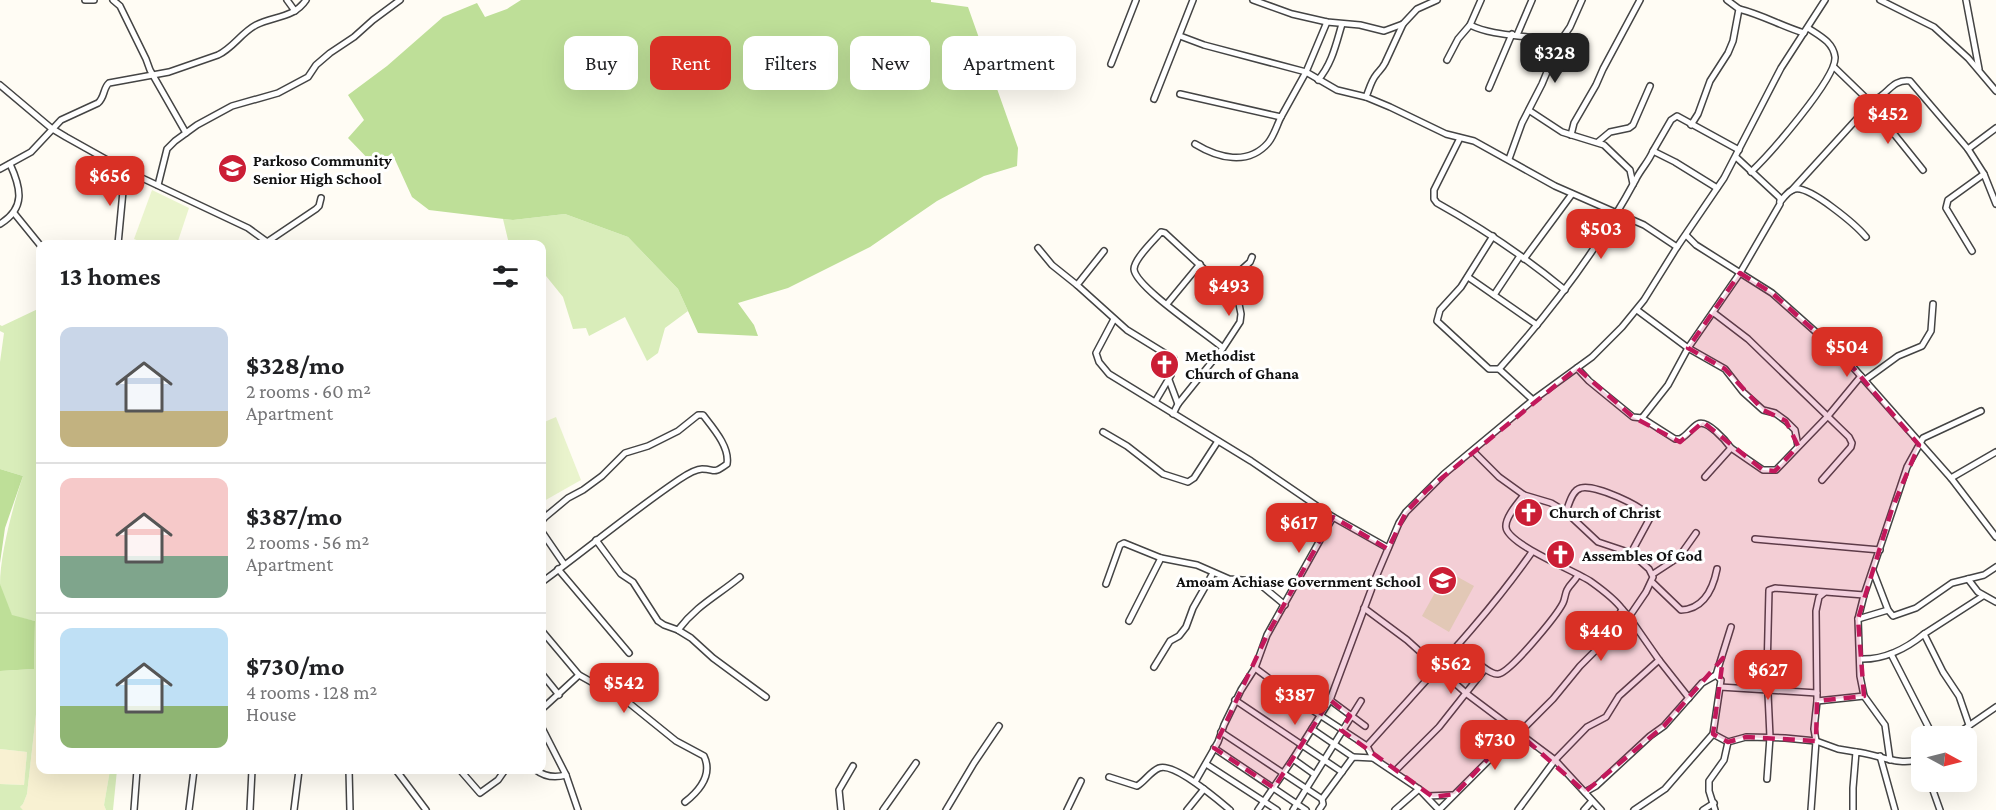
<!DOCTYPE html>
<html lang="en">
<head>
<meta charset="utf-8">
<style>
  body { margin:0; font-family:"Crimson Pro",serif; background:#f6f6f6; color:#202124; height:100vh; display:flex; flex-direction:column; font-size:22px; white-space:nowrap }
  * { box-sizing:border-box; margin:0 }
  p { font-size:20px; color:#757577 }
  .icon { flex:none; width:33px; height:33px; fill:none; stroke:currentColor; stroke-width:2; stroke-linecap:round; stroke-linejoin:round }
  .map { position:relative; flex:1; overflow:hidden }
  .sheet { position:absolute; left:36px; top:240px; width:510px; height:534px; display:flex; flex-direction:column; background:#fff; border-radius:12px; box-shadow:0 6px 24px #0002 }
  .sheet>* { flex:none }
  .guide { position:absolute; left:564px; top:36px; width:570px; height:54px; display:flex; gap:12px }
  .needle { width:39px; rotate:97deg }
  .fabs { position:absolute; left:1911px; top:726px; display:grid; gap:12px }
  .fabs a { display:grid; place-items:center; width:66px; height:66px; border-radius:12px; background:#fff; box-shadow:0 6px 24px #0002; font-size:30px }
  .price { position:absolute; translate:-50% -51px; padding:0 14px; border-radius:12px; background:#d93025; color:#fff; font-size:20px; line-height:39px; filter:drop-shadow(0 2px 3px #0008) }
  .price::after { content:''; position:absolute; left:50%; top:36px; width:18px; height:14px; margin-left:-9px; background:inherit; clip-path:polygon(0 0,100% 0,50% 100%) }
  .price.active { background:#222; color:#fff }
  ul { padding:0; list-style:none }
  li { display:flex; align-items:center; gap:18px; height:150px; padding:0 24px }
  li+li { border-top:2px solid #e0e0e0 }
  li span { display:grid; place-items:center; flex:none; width:168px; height:120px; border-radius:12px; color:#555 }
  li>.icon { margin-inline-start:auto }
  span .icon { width:72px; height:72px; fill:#fffc; stroke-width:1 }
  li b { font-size:26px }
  h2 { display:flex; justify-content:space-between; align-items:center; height:72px; padding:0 24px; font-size:26px }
  .chip { padding:0 21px; border-radius:12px; background:#fff; box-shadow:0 6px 24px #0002; font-size:21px; line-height:54px }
  .chip.active { background:#d93025; color:#fff }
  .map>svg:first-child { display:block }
  .farmland { fill:#f8f1d2 }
  .green { fill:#d9edba }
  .forest { fill:#bedf98 }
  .pitch { fill:#eaf4cd }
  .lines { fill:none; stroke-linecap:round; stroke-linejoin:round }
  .minor-casing { stroke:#444; stroke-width:8 }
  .minor { stroke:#fff; stroke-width:5 }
  .marked { fill:#c2185b; fill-opacity:0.2; stroke:#c2185b; stroke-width:4.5; stroke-dasharray:12 8; stroke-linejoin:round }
  .labels { text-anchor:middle; stroke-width:6; stroke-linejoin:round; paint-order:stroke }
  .poi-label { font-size:16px; font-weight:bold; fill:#111; stroke:#fff; text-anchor:start }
</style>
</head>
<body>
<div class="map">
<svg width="1996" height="810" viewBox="0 0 1996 810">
  <rect width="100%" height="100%" fill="#fffcf4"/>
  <g class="farmland">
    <path d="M40,679V770H110L104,805L106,810H23L19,808L23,804L27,794Z"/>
    <path d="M0,749L27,752L24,785L0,784Z"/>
  </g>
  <g class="green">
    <path d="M565,214L628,237L678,289L688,311L665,328L658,353L647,361L625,317L589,336L586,328L573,329L563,297L542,271V244H509L503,219L513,220Z"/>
    <path d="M40,308V679L27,794L23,804L20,807L23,810H0V784L24,785L27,752L0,749V671L34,669L35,621L12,616C8,606 3,595 0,585C0,554 13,506 23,476L0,469V362L4,333L0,331V325L2,326Z"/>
    <path d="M110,770H117L113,810H106L104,805Z"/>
  </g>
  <g class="forest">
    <path d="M521,0H931V2L968,7L1018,148L1017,166L984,176L937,201L870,247L788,288L738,303L754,325L758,336L698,333L678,289L628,237L565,214L513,220L429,210L412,197L392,153L375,166L348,138L364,120L348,95L387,66L443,17L477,3L485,17L507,9Z"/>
    <path d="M0,469L23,476L5,528L0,563Z"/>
    <path d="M0,584L12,615L35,621L34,669L0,671Z"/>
  </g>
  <g class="pitch">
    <path d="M152,190L189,208L177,244H147L134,239Z"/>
    <path d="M556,417L581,480L544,501L542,495V423Z"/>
    <path d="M1447,571L1474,586L1449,632L1422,616Z"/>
  </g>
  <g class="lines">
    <defs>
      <g id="minor">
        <path d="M85,0H94"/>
        <path d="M113,0L120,6L146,59L150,70L186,133"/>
        <path d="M287,0L295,11"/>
        <path d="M1253,0L1292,14L1327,22L1360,25L1384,31L1403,24L1417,9L1437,0"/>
        <path d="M1880,0L1934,27L1968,58L1996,91"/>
        <path d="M1966,0L1979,69"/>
        <path d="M1739,9C1763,15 1781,26 1804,33"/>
        <path d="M1403,24C1397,37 1391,50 1385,63C1382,69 1379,71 1376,75C1371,81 1369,90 1366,97L1390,107L1446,134L1474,141L1555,186L1644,225L1677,247"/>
        <path d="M1470,25C1497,38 1531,34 1559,43"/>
        <path d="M1517,35L1532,0"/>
        <path d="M1180,36L1204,45L1306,72L1337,90L1366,97"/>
        <path d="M1447,60L1458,39L1470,25L1481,0"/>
        <path d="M1111,64L1136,0"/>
        <path d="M1834,67L1866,98C1885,105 1888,78 1910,81L1968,149L1984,174L1948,200L1946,208L1972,251"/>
        <path d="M1318,80C1332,64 1336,44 1342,24"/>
        <path d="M0,85L51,128L66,137L125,170L248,228L270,244"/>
        <path d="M1489,88L1512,34"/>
        <path d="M1180,94L1281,117L1306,72L1327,22"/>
        <path d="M1154,99L1193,0"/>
        <path d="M1870,104L1923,170"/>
        <path d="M1530,111L1562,132L1604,145L1630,170L1633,184"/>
        <path d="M1691,125L1698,114L1710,81L1728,53L1733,41L1739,9L1727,0"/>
        <path d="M1571,135L1574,123L1596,85L1603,69L1640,0"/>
        <path d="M1460,138L1434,190V199L1437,203C1482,228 1525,257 1565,290"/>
        <path d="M1598,142L1610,132L1629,128L1633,125L1650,86"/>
        <path d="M1195,144C1218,158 1248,166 1268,143C1274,136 1277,125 1281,117"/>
        <path d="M1968,149L1996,128"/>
        <path d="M1653,151L1671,120L1677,116L1739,150"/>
        <path d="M1509,159L1522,123L1542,84L1559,43L1570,27L1582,0"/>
        <path d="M0,169L31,152L61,120L98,103C105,97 103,88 109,83L169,72L218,55C233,48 241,33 256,25C274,16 294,18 306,0"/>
        <path d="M1751,172C1768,156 1837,78 1835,57C1833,42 1820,36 1808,28"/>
        <path d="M1984,174L1996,204"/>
        <path d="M158,185L167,149L175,141L197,125L232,106L278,93L308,77L316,65L330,53L354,37L373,20L400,0"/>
        <path d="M1792,190L1874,100"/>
        <path d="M1780,202C1784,197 1789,190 1795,189C1810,186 1856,225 1866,237"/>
        <path d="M14,213L40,245"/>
        <path d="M0,224C26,208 21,188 10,164"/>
        <path d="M1686,235L1696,245L1772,293L1844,357L1951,478L1996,537"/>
        <path d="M1493,236L1461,287L1440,310L1437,321L1489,369H1499"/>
        <path d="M267,242L316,209L319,206L321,198"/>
        <path d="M118,244L125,170"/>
        <path d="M1038,248L1052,265L1077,285"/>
        <path d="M1104,251L1077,285L1127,330L1174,359L1171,375L1155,402"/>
        <path d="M1524,259L1572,194"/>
        <path d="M1468,277L1537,325"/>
        <path d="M1223,286L1250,262L1252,257"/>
        <path d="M1494,295L1520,256"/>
        <path d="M1167,304L1200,264"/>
        <path d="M1637,310L1688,348L1725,369L1743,392L1763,410L1775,413L1786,421L1795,430L1798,446"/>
        <path d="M1714,313L1748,339L1849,437L1852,443L1851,447L1822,480"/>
        <path d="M1114,319L1096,353L1099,362L1109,374L1251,461L1333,517L1388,548"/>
        <path d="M1577,368L1589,381L1633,417L1642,418L1668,385L1688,348L1740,273L1780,204V198L1736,157"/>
        <path d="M1169,380L1178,404"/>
        <path d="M1865,380L1898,356L1922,346L1931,331L1933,304"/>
        <path d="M1533,400L1499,369C1552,310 1599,248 1636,179C1641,169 1649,161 1653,151L1675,162L1717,188"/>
        <path d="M1173,414L1178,404L1223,348L1240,322L1241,314L1239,304L1231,294L1165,233L1161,232C1155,239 1134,259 1134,269C1135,287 1207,334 1223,348"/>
        <path d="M1642,418L1675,439H1680C1687,436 1691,428 1698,424C1707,419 1726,441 1731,448L1705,477"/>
        <path d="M1103,432L1127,446L1163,474L1188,482L1194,478L1218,441"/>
        <path d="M1731,448L1763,470H1776L1828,416L1861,376"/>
        <path d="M1473,451L1499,477L1524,495L1551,503L1566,512L1598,542L1631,553L1649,569L1653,577L1646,592L1629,617L1622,609L1607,639L1580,666L1553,699L1519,733"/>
        <path d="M1951,478L1996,452"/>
        <path d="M1524,495C1518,503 1505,517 1506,527C1507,544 1575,571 1590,581C1601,589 1614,598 1622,609"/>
        <path d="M542,509L544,518L542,521"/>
        <path d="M1566,512C1569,504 1572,490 1581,488C1594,484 1644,506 1650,518L1631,553"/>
        <path d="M542,532L564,564"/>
        <path d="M1755,539L1880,550"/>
        <path d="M596,540L621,574L633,582L658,621L664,625L678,630L691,638L713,658L766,697"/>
        <path d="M558,569L629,653"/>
        <path d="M1873,571L1888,610L1893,616L1916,608L1952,583L1984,575L1996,567"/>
        <path d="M1653,574L1679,557L1696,533"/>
        <path d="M1968,579L1978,592L1996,602"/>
        <path d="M542,582C587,549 630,513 677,481C683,477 694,469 702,469C716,469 712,475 727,464C730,447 713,428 703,415H698L678,431L648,446L625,453L602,476L583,490L568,498L544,518"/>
        <path d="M1652,582L1681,610C1704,609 1713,589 1717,569"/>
        <path d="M1106,584L1120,545L1124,543L1161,558L1197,565L1229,579L1256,581L1285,605"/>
        <path d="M1364,608L1407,640L1467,694L1555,760L1601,810"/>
        <path d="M1629,617L1659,660L1689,698"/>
        <path d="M1858,619L1888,610"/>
        <path d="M1129,621L1161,558"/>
        <path d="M678,630C697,605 717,596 740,577"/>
        <path d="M542,631L579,675L629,703L676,741L704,756C713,775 699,791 685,802"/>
        <path d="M1458,645C1467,652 1487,675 1498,674C1510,673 1557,615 1563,603C1565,599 1565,594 1567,590C1570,584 1575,581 1578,575"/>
        <path d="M1891,654L1933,736"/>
        <path d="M1860,659C1883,660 1906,649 1924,634"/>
        <path d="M1154,667L1170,641L1179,636L1186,627L1193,608L1213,573"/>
        <path d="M1255,668L1306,706L1367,746L1373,758L1419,789L1439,810"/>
        <path d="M542,674L559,695"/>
        <path d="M1716,675L1731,627"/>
        <path d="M1720,687L1817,693"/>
        <path d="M1235,700L1342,772"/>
        <path d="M1330,700L1365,726"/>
        <path d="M1817,701L1864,696"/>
        <path d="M542,709L579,675"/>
        <path d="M1969,725L1959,696L1943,672L1924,634L1983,596"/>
        <path d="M542,728L566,775L578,810"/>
        <path d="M1312,729L1353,757"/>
        <path d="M1221,732L1322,799"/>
        <path d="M1713,734L1728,742L1746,737L1785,738L1816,741L1838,749L1856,752"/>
        <path d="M1954,736L1996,707"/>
        <path d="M1367,746C1423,683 1483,622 1532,552"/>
        <path d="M1214,748L1306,810"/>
        <path d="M1880,756L1895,810"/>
        <path d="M1293,759L1314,774"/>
        <path d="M1890,760L1885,725L1864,696L1860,676L1858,619L1864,595L1907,467L1923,438L1981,411"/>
        <path d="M1206,764L1277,810"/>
        <path d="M349,770L350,810"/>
        <path d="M396,770L426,810"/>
        <path d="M460,770L480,793L498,780L505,770"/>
        <path d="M536,770C545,777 555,778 566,775"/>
        <path d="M1395,771L1439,727L1485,669"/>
        <path d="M1109,777L1137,786C1145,781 1150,772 1159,768C1174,762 1218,800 1230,810"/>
        <path d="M1767,779L1770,737L1767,672L1769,590L1775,588L1864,595"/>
        <path d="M1195,782L1218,742L1224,725L1241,690L1255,668L1267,635L1333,517"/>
        <path d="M1930,782L1940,810"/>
        <path d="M1585,792L1596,786L1650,736L1664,726L1702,683L1716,675L1721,680L1713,734L1665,789L1634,810"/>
        <path d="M1427,796L1452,795"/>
        <path d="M134,810L137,770"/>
        <path d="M189,810L194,770"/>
        <path d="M250,810L252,770"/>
        <path d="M294,810L299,770"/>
        <path d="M841,810L839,790L853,766"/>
        <path d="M883,810L916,763"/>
        <path d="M946,810L974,763L999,726"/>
        <path d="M1067,810L1081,781"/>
        <path d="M1187,810L1204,789"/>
        <path d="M1258,810L1293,759L1330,700L1376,577L1399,523L1406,512L1444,474L1533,400L1592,357L1622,327L1644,300L1677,247L1724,178L1781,68L1825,0"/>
        <path d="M1293,810L1361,701"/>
        <path d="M1319,810L1323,804L1322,799L1353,757L1373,758"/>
        <path d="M1395,810L1419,789"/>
        <path d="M1439,810L1497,752L1515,730"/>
        <path d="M1518,810L1555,760L1587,727L1606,717L1619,696L1659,660"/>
        <path d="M1584,810L1592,801"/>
        <path d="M1703,810L1714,803"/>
        <path d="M1715,810L1709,791V781L1724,760L1728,742"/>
        <path d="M1811,810L1816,741L1814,729L1817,701L1816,611L1819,597L1824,593"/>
        <path d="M1853,810V788L1856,752C1878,754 1900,768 1922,758"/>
      </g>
    </defs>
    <use href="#minor" class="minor-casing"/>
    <use href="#minor" class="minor"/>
  </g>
  <path class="marked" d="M1740,273L1772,293L1844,357L1919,445L1892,509L1858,619L1864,696L1817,701L1816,741L1746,737L1728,742L1713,734L1723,658L1664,726L1585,792L1515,730L1455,794L1433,797L1341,730L1350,716L1330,700L1274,788L1214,748L1267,635L1333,517L1388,549L1406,512L1427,490L1577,368L1633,417L1680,442L1703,422L1763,470L1775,471L1798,446L1786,421L1763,410L1725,369L1688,348Z"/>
  <defs>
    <symbol id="school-disc" viewBox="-11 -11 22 22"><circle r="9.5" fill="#cb1e35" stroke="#fff"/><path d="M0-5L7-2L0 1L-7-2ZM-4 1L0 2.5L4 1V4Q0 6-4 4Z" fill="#fff"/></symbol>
    <symbol id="church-disc" viewBox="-11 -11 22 22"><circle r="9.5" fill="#cb1e35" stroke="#fff"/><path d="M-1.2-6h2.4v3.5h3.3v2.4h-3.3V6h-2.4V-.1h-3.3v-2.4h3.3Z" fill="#fff"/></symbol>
  </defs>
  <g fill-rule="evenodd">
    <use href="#school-disc" x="216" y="152" width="33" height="33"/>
    <use href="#church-disc" x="1148" y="348" width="33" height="33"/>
    <use href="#church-disc" x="1512" y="496" width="33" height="33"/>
    <use href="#church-disc" x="1544" y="538" width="33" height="33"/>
    <use href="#school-disc" x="1426" y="564" width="33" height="33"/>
  </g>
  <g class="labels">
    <g class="poi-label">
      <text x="253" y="166">Parkoso Community<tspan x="253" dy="18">Senior High School</tspan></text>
      <text x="1185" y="361">Methodist<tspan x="1185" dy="18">Church of Ghana</tspan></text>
      <text x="1549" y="518">Church of Christ</text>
      <text x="1582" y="561">Assembles Of God</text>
      <text x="1421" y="587" text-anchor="end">Amoam Achiase Government School</text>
    </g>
  </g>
</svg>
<div class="fabs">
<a><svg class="needle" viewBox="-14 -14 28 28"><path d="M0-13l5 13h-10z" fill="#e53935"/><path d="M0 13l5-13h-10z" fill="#757577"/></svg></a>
</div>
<b class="price active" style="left:1555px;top:84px">$328</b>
<b class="price" style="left:1888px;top:145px">$452</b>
<b class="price" style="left:110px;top:207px">$656</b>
<b class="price" style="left:1601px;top:260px">$503</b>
<b class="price" style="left:1229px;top:317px">$493</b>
<b class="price" style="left:1847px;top:378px">$504</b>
<b class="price" style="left:1299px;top:554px">$617</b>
<b class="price" style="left:1601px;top:662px">$440</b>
<b class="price" style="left:1451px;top:695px">$562</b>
<b class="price" style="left:1768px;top:701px">$627</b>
<b class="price" style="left:624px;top:714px">$542</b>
<b class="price" style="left:1295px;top:726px">$387</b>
<b class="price" style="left:1495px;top:771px">$730</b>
<div class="guide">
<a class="chip">Buy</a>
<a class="chip active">Rent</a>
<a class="chip">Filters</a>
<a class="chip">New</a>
<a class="chip">Apartment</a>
</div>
<section class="sheet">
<h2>13 homes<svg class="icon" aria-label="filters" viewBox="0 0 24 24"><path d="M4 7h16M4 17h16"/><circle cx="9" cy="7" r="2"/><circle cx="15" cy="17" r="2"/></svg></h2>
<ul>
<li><span style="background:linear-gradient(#c9d6e8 70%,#c2b280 0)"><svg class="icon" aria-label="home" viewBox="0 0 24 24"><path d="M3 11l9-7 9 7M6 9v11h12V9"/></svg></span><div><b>$328/mo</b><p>2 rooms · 60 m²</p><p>Apartment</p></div></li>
<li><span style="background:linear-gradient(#f6c9c9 65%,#7fa58c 0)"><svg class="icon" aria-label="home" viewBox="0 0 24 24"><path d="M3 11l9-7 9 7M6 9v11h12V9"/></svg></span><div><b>$387/mo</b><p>2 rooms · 56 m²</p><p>Apartment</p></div></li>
<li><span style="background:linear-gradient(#bfe0f5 65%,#8fb573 0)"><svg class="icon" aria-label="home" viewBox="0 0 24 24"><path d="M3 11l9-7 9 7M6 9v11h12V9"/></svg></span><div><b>$730/mo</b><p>4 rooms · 128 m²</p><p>House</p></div></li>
</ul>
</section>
</div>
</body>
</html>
